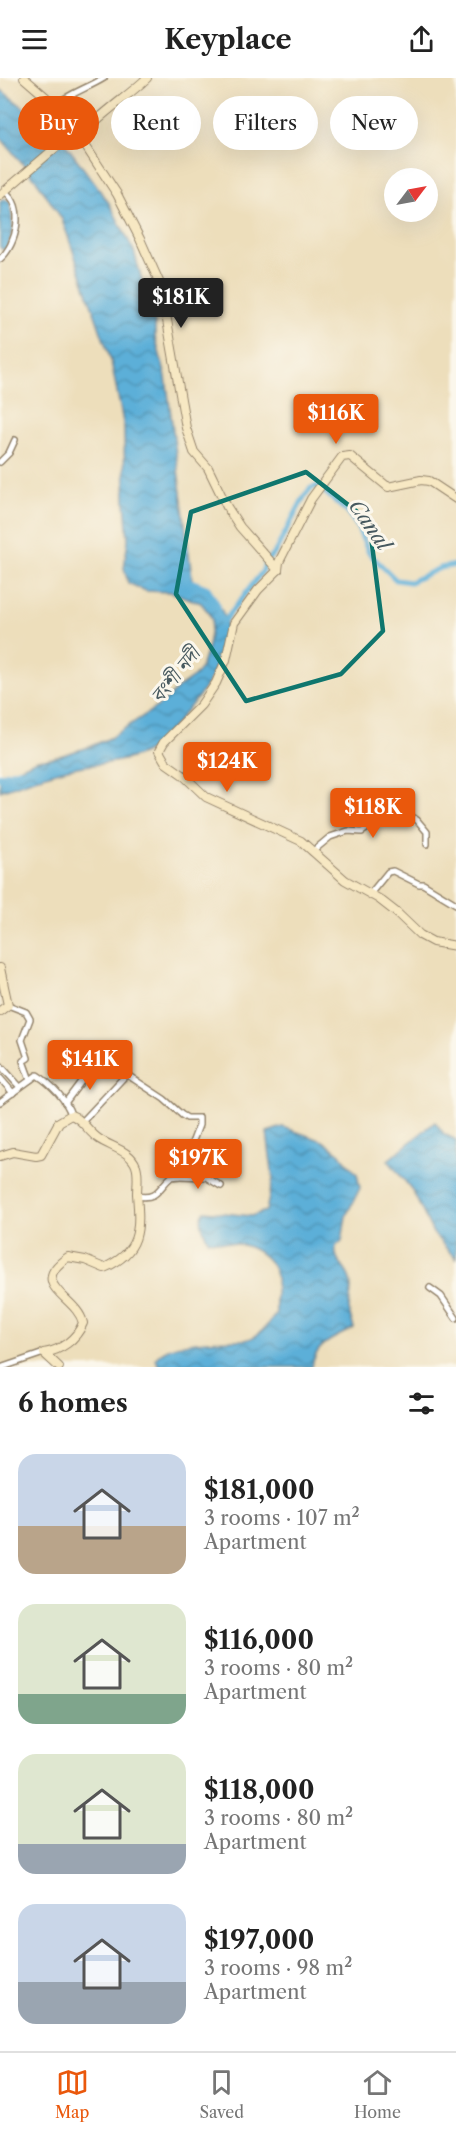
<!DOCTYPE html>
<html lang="en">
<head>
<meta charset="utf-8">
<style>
  body { margin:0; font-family:"Libre Caslon Text","Noto Serif Bengali",serif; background:#f6f6f6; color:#222; height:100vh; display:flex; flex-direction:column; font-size:22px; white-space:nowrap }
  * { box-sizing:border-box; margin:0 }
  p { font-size:20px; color:#767676 }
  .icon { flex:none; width:33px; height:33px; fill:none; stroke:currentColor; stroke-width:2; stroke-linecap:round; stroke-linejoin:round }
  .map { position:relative; height:1289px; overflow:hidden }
  .side { display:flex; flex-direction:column; background:#fff; flex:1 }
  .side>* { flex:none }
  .guide { position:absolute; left:18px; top:18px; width:420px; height:54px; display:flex; gap:12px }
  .needle { width:39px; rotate:58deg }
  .fabs { position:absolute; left:384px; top:90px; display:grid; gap:12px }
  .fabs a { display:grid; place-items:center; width:54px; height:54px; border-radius:50%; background:#fff; box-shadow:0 6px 24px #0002; font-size:30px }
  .price { position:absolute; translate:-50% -51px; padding:0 14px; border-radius:6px; background:#ea580c; color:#fff; font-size:20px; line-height:39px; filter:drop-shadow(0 2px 3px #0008) }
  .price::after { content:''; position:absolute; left:50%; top:36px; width:18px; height:14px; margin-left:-9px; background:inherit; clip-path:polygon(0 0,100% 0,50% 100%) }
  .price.selected { background:#222; color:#fff }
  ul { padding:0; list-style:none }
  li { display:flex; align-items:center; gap:18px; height:150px; padding:0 18px }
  li span { display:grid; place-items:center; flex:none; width:168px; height:120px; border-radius:18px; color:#555 }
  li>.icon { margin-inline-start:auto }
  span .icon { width:72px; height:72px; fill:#fffc; stroke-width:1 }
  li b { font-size:26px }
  h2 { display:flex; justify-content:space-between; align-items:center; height:72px; padding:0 18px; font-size:26px }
  .chip { padding:0 21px; border-radius:27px; background:#fff; box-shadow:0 6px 24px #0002; font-size:21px; line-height:54px }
  .chip.selected { background:#ea580c; color:#fff }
  header { display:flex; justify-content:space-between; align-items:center; height:78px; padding:0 18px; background:#fff; font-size:27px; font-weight:700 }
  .dock { display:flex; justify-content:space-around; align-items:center; height:84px; border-top:2px solid #e0e0e0; background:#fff; font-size:16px; color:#767676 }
  .dock a { display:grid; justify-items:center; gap:3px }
  .dock .selected { color:#ea580c }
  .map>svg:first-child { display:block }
  .water { fill:url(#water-waves); stroke:#4c6c7b; stroke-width:1.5 }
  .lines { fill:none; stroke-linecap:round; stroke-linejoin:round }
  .canal { stroke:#5cafd8; stroke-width:5 }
  .river { stroke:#5cafd8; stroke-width:8 }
  .street-casing { stroke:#94846c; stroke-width:8 }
  .secondary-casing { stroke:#94846c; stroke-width:10 }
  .street { stroke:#fff; stroke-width:5 }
  .secondary { stroke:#f7e8c3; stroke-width:8 }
  .marked { fill:none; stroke:#0f766e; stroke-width:4.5; stroke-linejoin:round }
  .labels { text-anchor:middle; stroke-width:6; stroke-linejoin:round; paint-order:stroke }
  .water-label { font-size:20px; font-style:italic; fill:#47595f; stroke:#fbf7ec }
</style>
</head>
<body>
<header><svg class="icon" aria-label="menu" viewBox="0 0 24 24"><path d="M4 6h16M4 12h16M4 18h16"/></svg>Keyplace<svg class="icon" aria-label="share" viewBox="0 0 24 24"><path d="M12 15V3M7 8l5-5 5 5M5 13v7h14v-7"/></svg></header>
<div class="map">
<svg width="456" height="1289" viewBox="0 0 456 1289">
  <defs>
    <pattern id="water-waves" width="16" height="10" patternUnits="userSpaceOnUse" patternTransform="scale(1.5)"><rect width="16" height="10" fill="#5cafd8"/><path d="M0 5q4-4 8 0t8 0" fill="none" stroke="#4d8faf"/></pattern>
  </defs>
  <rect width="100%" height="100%" fill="#fbf7ec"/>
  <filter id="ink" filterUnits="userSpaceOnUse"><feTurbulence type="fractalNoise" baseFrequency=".0167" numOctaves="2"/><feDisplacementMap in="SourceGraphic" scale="12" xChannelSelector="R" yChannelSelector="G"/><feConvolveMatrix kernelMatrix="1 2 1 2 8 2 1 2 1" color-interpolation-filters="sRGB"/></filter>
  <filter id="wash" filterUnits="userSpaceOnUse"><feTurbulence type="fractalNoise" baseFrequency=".008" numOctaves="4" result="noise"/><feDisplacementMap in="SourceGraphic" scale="24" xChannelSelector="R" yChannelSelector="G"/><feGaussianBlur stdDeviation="1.35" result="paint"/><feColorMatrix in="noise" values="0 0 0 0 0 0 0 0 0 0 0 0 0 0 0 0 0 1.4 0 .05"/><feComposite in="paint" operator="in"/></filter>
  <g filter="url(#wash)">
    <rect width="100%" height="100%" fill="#eddebb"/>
    <g class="water">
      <path d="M0,11L59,57L109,125L134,173L145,214L150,226L155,246V259L166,299L193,507C212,513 230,536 226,557C219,589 209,608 187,632C175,646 165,662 149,672C129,684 105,685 83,688C55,692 27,704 0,713V699L37,682L53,680L89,669L110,660L164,624L178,610L195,598L201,590L208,568L212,542L209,535L201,525L171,514L146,513L128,505L124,490L128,462L125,423L124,349L111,283L62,141L36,102L0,59Z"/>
      <path d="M4,121L10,123L13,151L8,169L3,172L0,169V124Z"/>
      <path d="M435,1044L444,1056L456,1062V1181L433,1155L412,1112L388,1082Z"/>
      <path d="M283,1049L323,1063L340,1076L357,1096L360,1110L346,1138L342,1163L336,1168C333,1184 347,1189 350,1202C353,1212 349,1222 349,1231C350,1238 352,1244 354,1250C335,1260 315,1265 312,1289H159L156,1281C167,1261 224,1262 246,1262C260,1258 267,1248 276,1236C275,1223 277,1211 276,1198C275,1193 271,1186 268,1182C251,1163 231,1166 208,1162C204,1153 197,1142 205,1133L251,1138L266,1133L273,1101L267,1054Z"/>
    </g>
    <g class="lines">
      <path class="canal" d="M222,546L262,494L267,482L274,476L305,417L311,410L318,408L348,435L356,446L369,475L396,502L410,504L440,490L456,487"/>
      <g class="river">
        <path d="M184,502L207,511L217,528"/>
        <path d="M0,699L19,693"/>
      </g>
    </g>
  </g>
  <g filter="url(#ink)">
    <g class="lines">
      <defs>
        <g id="street">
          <path d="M54,28C68,16 88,10 104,0"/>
          <path d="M0,181C17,167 26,127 4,113"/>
          <path d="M0,384L9,375L15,362"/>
          <path d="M312,774L330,759L348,753L362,754L382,740L404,737L411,738L417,742L427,754V766"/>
          <path d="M370,816L388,794L393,793L419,806H423L456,826"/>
          <path d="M8,927L26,934L30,941L22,962L28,980L23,983L30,1002"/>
          <path d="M0,987L20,1009"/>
          <path d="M0,1000L13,1015"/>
          <path d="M0,1024L37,997C50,1005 67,1022 71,1037"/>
          <path d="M65,1025L95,985"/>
          <path d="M82,1044L125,998H129L164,1021L182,1037L187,1040H199V1047L189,1073V1082L180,1098L171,1099C158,1110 158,1122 137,1118"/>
          <path d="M180,1098L206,1099L221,1108"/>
          <path d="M430,1210L441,1218L456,1240"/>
          <path d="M3,1289L44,1275"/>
        </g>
        <g id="secondary">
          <path d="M24,0L47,20L64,45L79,58L117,116L140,161L161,208L186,350L194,374L208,390L227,429L240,449L278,492"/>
          <path d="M80,60C99,36 125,21 147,0"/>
          <path d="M0,117L74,54"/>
          <path d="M456,421L429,403L421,402L388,409L350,378L342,379L311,421L279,484L278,492L258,512L234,545L226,582L216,605L201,627L164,664L159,673L166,685L183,697L206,719L301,763L345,802L379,821L397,835L420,857L433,864L456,868"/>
          <path d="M0,890L8,927L0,933"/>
          <path d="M0,1078L13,1074L36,1078L41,1077L59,1044L71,1037C83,1041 88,1054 99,1061C111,1069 131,1073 136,1088C139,1096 137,1107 137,1116C140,1151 141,1174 104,1190L85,1182L68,1179C26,1208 77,1218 83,1245C76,1262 61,1272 44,1275"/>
          <path d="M44,1275L59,1289"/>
        </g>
      </defs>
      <use href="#street" class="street-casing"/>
      <use href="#secondary" class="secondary-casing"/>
      <use href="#street" class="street"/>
      <use href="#secondary" class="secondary"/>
    </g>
  </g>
  <path class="marked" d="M306,394L369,443L383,553L341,596L246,623L176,516L191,434Z"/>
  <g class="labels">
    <g class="water-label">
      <text transform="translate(370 447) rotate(55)" y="7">Canal</text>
      <text transform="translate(175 597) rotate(-51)" y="7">বংশী নদী</text>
    </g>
  </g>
</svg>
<div class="fabs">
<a><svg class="needle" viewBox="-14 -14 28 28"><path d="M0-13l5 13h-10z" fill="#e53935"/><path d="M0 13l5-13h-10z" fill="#767676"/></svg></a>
</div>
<b class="price selected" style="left:181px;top:251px">$181K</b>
<b class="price" style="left:336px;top:367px">$116K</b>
<b class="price" style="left:227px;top:715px">$124K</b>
<b class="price" style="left:373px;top:761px">$118K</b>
<b class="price" style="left:90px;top:1013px">$141K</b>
<b class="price" style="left:198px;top:1112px">$197K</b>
<div class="guide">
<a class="chip selected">Buy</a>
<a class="chip">Rent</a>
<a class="chip">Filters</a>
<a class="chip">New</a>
</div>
</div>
<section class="side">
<h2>6 homes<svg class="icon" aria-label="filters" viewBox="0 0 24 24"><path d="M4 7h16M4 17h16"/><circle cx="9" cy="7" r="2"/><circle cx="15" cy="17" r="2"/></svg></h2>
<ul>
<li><span style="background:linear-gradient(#c9d6e8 60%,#b9a48a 0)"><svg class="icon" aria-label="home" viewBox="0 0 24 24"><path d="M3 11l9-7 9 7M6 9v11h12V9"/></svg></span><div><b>$181,000</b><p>3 rooms · 107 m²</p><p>Apartment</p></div></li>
<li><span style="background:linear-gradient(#dfe7d0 75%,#7fa58c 0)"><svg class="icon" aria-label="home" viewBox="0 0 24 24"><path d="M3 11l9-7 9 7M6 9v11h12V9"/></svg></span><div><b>$116,000</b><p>3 rooms · 80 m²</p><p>Apartment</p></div></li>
<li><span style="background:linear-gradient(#dfe7d0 75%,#9aa5b1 0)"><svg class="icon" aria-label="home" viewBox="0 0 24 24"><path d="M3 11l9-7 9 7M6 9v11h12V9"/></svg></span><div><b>$118,000</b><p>3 rooms · 80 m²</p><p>Apartment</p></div></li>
<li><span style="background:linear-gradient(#c9d6e8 65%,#9aa5b1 0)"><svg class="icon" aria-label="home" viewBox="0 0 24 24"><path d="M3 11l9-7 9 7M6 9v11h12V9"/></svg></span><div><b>$197,000</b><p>3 rooms · 98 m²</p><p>Apartment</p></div></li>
</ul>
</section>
<nav class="dock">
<a class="selected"><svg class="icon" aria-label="map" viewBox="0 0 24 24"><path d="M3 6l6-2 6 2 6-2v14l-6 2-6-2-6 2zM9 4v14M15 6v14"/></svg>Map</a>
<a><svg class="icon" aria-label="saved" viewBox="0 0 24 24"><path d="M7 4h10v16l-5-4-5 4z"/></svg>Saved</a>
<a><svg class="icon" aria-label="home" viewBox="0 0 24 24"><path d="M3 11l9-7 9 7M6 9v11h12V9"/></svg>Home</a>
</nav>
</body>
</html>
